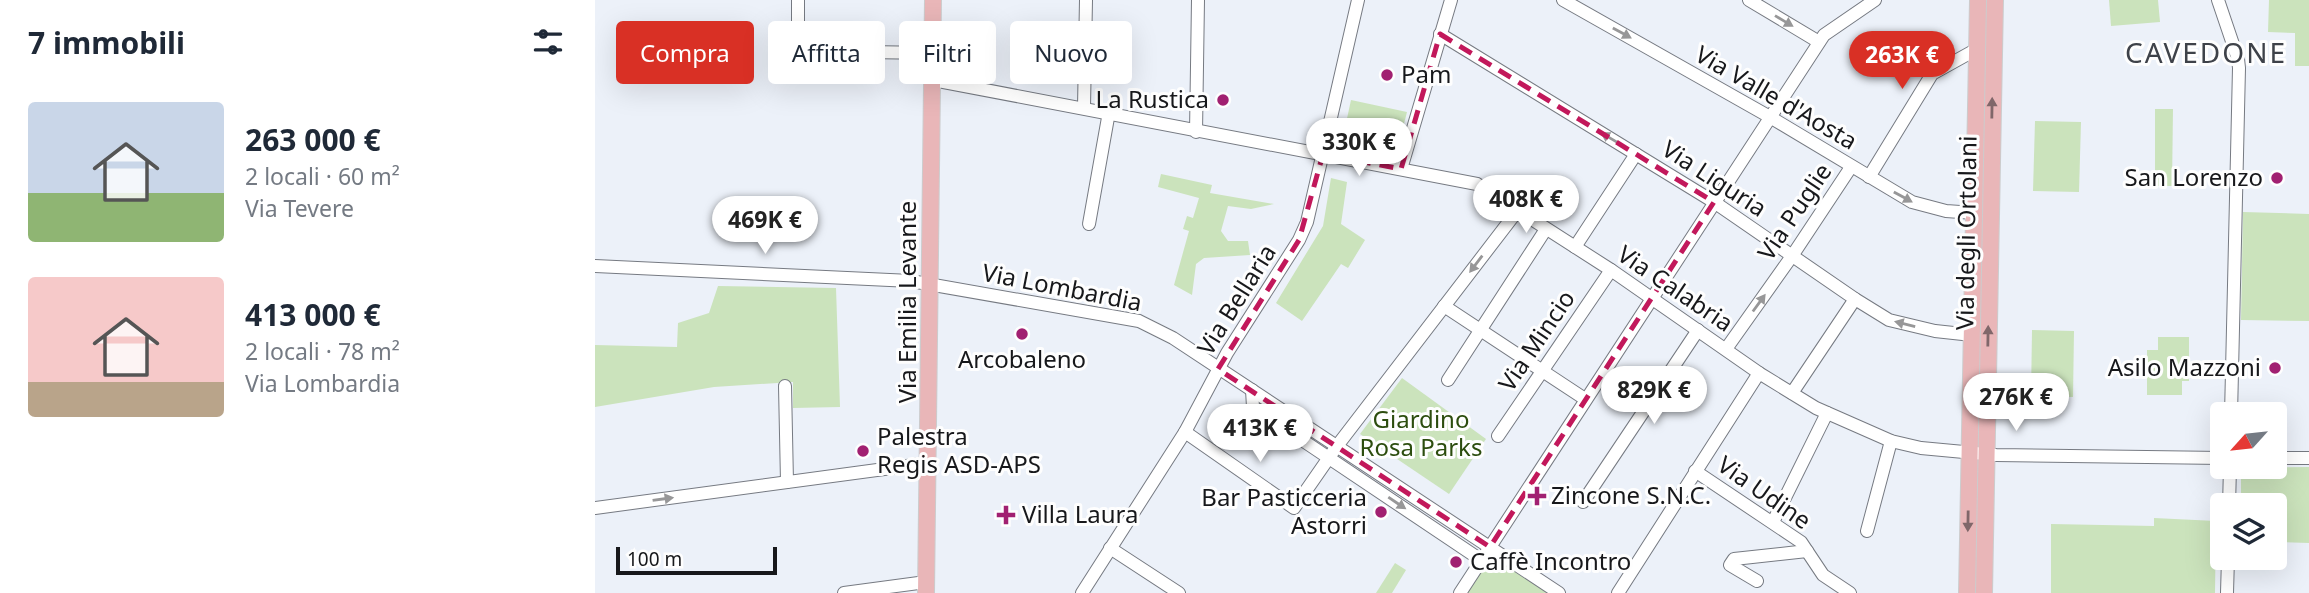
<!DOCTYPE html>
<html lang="it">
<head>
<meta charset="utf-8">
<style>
  body { margin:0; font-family:"Noto Sans",sans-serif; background:#f2f2f3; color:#1f2937; height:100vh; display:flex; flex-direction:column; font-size:26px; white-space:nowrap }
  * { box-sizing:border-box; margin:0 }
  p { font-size:23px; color:#747a83 }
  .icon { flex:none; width:38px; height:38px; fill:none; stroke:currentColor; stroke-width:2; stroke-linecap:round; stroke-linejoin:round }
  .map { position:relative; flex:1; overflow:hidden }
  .side { display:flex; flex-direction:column; background:#fff; width:595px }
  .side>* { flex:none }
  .guide { position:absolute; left:21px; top:21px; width:665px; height:63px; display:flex; gap:14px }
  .needle { width:46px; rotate:243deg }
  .tools { position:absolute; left:1615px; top:402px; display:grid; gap:14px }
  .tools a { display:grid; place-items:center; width:77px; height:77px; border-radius:7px; background:#fff; box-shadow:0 7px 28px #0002; font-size:35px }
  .scale { position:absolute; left:21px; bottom:18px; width:161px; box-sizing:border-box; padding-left:7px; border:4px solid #17181b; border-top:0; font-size:19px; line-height:24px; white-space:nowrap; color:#17181b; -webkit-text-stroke:5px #fefefe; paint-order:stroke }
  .price { position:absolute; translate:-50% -60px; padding:0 16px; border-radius:24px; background:#fff; color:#222; font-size:23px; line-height:46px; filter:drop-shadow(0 2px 4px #0008) }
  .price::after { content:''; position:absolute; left:50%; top:42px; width:21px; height:16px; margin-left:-10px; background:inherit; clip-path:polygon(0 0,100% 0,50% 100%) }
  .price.active { background:#d93025; color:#fff }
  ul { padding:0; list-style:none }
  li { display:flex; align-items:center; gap:21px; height:175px; padding:0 28px }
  li span { display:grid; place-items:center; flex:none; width:196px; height:140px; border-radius:7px; color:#555 }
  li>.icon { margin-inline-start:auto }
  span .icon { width:84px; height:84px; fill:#fffc; stroke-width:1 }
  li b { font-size:30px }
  h2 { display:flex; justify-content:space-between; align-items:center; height:84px; padding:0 28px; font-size:30px }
  .chip { padding:0 24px; border-radius:7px; background:#fff; box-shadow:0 7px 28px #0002; font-size:24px; line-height:63px }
  .chip.active { background:#d93025; color:#fff }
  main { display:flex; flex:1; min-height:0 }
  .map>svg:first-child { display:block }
  .green { fill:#cbe3bc }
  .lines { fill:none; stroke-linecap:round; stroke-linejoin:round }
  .minor-casing { stroke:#767a82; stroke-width:14 }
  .major-casing { stroke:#cccccd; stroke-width:18 }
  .minor { stroke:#fff; stroke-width:12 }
  .major { stroke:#e9b6b8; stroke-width:16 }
  .oneway { fill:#979798 }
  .oneway2 { fill:#80676a }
  .marked { fill:none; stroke:#c2185b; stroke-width:5; stroke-dasharray:14 9; stroke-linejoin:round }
  .poi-dot { fill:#a12071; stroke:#fefefe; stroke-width:2.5 }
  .labels { text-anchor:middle; stroke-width:6; stroke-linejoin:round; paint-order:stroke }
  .poi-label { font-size:24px; fill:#17181b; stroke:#fefefe; text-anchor:start }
  .street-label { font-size:24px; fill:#17181b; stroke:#fefefe }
  .park-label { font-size:24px; fill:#2c4d0e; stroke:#fefefe }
  .quarter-label { font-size:28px; letter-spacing:2px; fill:#3e4249; stroke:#fefefe }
</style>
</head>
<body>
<main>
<section class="side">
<h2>7 immobili<svg class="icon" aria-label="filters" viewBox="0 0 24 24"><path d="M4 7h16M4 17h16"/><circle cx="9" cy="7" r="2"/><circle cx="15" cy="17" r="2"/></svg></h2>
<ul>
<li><span style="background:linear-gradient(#c9d6e8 65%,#8fb573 0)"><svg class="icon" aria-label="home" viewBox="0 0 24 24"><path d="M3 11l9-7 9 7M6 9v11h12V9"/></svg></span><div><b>263 000 €</b><p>2 locali · 60 m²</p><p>Via Tevere</p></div></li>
<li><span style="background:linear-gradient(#f6c9c9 75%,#b9a48a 0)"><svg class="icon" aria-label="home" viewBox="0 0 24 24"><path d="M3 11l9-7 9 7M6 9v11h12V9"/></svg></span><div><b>413 000 €</b><p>2 locali · 78 m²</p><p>Via Lombardia</p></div></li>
</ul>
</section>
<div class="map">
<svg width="1714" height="593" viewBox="0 0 1714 593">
  <rect width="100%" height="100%" fill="#ecf1f9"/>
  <g class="green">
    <path d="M1514,0H1563L1565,22L1516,26Z"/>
    <path d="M1674,0H1714V66H1700V33L1673,32Z"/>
    <path d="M756,100L812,112L799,163L745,151Z"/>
    <path d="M1560,109H1578L1577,186H1560Z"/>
    <path d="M1440,121L1486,122L1484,192L1438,191Z"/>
    <path d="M566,174L617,185L615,193L679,204L656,209L633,206L626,231L633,241H653L655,255L609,258L601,264L597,295L579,285L594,231L588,229L592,216L598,218L604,198L563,187Z"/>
    <path d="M736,178L752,182L746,224L770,240L753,268L746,264L707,321L681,303L728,226Z"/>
    <path d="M1648,212L1714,214V321L1646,320Z"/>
    <path d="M123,286L241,288L245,407L198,408V382L119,387L0,407V345L82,347L83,323L114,313Z"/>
    <path d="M1437,330L1479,331L1478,397L1436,396Z"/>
    <path d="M1563,337H1594V381H1587V395H1552V350H1563Z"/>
    <path d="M807,378L891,439L854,494L765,434Z"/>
    <path d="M1714,467V543L1680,542V506H1646V468Z"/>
    <path d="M1559,518L1621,521L1620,593H1456V524L1559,526Z"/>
    <path d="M895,547L964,593H865Z"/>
    <path d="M800,563L811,570L797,593H781Z"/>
  </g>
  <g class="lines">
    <defs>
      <g id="minor">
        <path d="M203,0V51L338,53"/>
        <path d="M968,0L1175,117L1317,202L1351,211L1379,213"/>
        <path d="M1154,0L1224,42"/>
        <path d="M1623,0L1643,59L1644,68L1636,415"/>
        <path d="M845,34L1119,202L1260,299L1294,320L1340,331L1377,335"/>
        <path d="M338,80L882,184L1016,270L1164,373L1221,408L1296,441L1326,448L1401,455L1628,458"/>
        <path d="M489,107L491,0"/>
        <path d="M601,132L603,0"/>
        <path d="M806,169L856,0"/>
        <path d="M1274,177L1337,74L1382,49"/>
        <path d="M494,224L514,112"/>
        <path d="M980,247L1041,154"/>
        <path d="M0,266L316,281L544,321L578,338L964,593"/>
        <path d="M849,306L990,399"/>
        <path d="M1131,349L1197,256L1256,167"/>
        <path d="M853,380L951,229"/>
        <path d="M190,386L192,482"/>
        <path d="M657,390L658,407L886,560"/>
        <path d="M1197,393L1260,299"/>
        <path d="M590,432L699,508L742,446L923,210"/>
        <path d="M903,436L1016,270"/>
        <path d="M1680,458H1714"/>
        <path d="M1100,471L1206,542L1228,575L1255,593"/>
        <path d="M988,502L1103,330"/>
        <path d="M1634,506L1635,467"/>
        <path d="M0,508L334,463"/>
        <path d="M1178,522L1232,413"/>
        <path d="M1272,531L1296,441"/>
        <path d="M515,548L584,593"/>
        <path d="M1162,581L1135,565L1139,559L1212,551"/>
        <path d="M249,593L331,582"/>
        <path d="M487,593L590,432L632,353L704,240L712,222L763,0"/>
        <path d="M865,593L1229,35L1280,0"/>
        <path d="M1023,593L1164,373"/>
        <path d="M1632,593L1633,558"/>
      </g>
      <g id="major">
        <path d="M331,593L338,0"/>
        <path d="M1372,593L1383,0"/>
        <path d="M1389,593L1400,0"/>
      </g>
    </defs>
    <use href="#minor" class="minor-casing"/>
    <use href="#major" class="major-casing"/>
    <use href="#minor" class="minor"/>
    <use href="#major" class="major"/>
  </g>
  <defs><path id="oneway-solid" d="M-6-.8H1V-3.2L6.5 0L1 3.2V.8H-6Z" transform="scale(1.75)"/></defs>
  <g class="oneway">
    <use href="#oneway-solid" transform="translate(1189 21) rotate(31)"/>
    <use href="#oneway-solid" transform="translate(1027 33) rotate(29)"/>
    <use href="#oneway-solid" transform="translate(1015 138) rotate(-149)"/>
    <use href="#oneway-solid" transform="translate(1308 197) rotate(29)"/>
    <use href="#oneway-solid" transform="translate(881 264) rotate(127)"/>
    <use href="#oneway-solid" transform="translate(1164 303) rotate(-54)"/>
    <use href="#oneway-solid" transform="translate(1310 324) rotate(-166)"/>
    <use href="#oneway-solid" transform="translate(68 499) rotate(-8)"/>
    <use href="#oneway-solid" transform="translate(802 503) rotate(34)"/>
  </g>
  <g class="oneway2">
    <use href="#oneway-solid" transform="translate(1397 108) rotate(-89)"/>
    <use href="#oneway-solid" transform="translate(1393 336) rotate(-89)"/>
    <use href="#oneway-solid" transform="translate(1373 521) rotate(91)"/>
  </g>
  <path class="marked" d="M845,34L1119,202L895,547L623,369L704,240L728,154L806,169Z"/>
  <g class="poi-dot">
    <circle cx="792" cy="75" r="7"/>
    <circle cx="628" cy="100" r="7"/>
    <circle cx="1682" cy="178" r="7"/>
    <circle cx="427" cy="334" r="7"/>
    <circle cx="1680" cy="368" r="7"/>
    <circle cx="268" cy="451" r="7"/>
    <path d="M938.5 485.5h7v7h7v7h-7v7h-7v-7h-7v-7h7z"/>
    <circle cx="786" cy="512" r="7"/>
    <path d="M407.5 504.5h7v7h7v7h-7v7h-7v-7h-7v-7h7z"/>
    <circle cx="861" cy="562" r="7"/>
  </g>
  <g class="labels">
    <g class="poi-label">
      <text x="806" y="83">Pam</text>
      <text x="614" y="108" text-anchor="end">La Rustica</text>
      <text x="1668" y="186" text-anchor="end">San Lorenzo</text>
      <text x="427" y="368" text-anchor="middle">Arcobaleno</text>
      <text x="1666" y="376" text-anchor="end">Asilo Mazzoni</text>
      <text x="282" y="445">Palestra<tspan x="282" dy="28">Regis ASD-APS</tspan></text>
      <text x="956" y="504">Zincone S.N.C.</text>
      <text x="772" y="506" text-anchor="end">Bar Pasticceria<tspan x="772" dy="28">Astorri</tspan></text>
      <text x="427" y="523">Villa Laura</text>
      <text x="875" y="570">Caffè Incontro</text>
    </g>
    <g class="street-label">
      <text transform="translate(1181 98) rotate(30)" y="8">Via Valle d'Aosta</text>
      <text transform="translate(1119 179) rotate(33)" y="8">Via Liguria</text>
      <text transform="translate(1200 212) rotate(-56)" y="8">Via Puglie</text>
      <text transform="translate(1372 233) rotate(-89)" y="8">Via degli Ortolani</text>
      <text transform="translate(467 288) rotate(11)" y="8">Via Lombardia</text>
      <text transform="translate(1080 289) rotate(34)" y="8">Via Calabria</text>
      <text transform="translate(642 300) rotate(-58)" y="8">Via Bellaria</text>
      <text transform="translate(313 302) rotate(-90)" y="8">Via Emilia Levante</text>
      <text transform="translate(942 341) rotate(-56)" y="8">Via Mincio</text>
      <text transform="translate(1169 493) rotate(35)" y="8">Via Udine</text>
    </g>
    <g class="park-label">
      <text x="826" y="428">Giardino<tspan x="826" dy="28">Rosa Parks</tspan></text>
    </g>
    <g class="quarter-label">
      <text x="1611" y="63">CAVEDONE</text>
    </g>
  </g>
</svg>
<div class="tools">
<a><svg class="needle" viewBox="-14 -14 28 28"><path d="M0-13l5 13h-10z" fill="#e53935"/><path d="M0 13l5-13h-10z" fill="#747a83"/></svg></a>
<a><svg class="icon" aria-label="layers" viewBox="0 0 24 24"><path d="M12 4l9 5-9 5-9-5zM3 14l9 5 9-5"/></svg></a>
</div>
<div class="scale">100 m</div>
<b class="price active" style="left:1307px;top:91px">263K €</b>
<b class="price" style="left:764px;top:178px">330K €</b>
<b class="price" style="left:931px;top:235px">408K €</b>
<b class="price" style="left:170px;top:256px">469K €</b>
<b class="price" style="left:1059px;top:426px">829K €</b>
<b class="price" style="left:1421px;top:433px">276K €</b>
<b class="price" style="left:665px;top:464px">413K €</b>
<div class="guide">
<a class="chip active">Compra</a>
<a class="chip">Affitta</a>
<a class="chip">Filtri</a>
<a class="chip">Nuovo</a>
</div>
</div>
</main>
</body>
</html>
